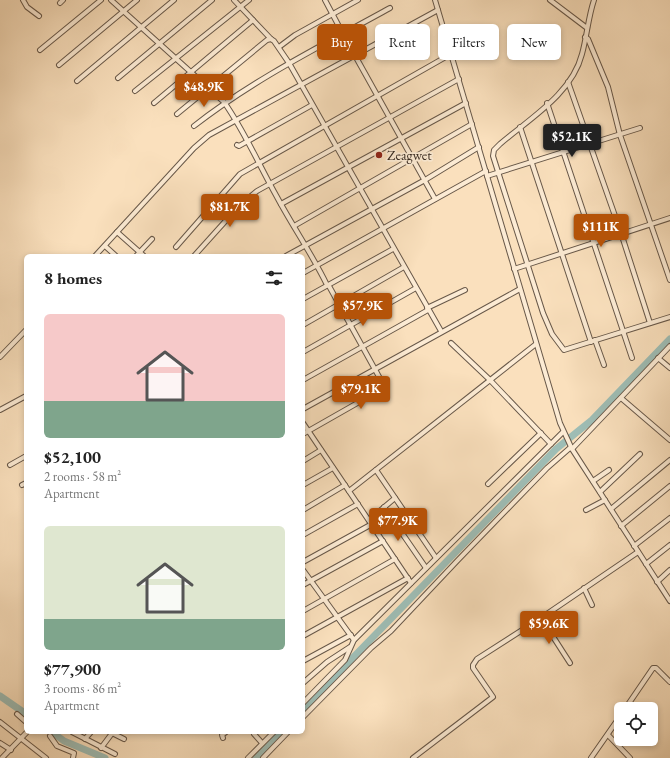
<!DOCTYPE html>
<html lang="en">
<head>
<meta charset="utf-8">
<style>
  body { margin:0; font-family:"EB Garamond",serif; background:#f6f6f6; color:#222; height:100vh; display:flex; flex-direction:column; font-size:15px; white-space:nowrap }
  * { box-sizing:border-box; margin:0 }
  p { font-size:13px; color:#767676 }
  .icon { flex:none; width:22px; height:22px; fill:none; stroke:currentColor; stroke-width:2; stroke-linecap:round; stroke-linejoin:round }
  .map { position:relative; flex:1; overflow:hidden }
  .details { position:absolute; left:24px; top:254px; width:281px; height:480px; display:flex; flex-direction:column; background:#fff; border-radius:6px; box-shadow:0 2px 6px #0003 }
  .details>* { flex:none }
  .guide { position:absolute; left:317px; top:24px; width:293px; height:36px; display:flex; gap:8px }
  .fabs { position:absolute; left:614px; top:702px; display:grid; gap:8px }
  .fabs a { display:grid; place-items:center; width:44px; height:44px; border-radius:6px; background:#fff; box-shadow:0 2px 6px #0003; font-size:20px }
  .price { position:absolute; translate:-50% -34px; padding:0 9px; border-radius:4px; background:#b45309; color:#fff; font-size:13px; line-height:26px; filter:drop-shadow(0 1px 2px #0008) }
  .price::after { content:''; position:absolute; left:50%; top:24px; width:12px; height:9px; margin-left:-6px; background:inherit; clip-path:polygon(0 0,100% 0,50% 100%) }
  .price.active { background:#222; color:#fff }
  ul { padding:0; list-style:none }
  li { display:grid; align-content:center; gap:8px; height:212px; padding:0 20px }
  li span { display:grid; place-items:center; height:124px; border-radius:6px; color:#555 }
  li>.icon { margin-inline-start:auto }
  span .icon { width:72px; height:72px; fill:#fffc; stroke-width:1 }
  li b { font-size:17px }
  h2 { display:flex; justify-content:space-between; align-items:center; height:48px; padding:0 20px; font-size:17px }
  .pill { padding:0 14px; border-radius:6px; background:#fff; box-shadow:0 2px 6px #0003; font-size:14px; line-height:36px }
  .pill.active { background:#b45309; color:#fff }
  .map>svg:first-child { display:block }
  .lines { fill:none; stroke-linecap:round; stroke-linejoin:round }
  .river { stroke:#9ebdb5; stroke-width:7 }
  .minor-casing { stroke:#685849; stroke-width:6 }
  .minor { stroke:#fcebd4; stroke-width:4 }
  .poi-dot { fill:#8f2418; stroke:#fcebd4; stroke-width:1.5 }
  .labels { text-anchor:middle; stroke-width:3.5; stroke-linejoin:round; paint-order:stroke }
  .poi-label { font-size:14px; fill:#372b22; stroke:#fcebd4; text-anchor:start }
</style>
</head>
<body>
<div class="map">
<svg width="670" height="758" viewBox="0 0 670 758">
  <rect width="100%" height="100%" fill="#fae0bd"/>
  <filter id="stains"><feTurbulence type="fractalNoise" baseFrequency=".005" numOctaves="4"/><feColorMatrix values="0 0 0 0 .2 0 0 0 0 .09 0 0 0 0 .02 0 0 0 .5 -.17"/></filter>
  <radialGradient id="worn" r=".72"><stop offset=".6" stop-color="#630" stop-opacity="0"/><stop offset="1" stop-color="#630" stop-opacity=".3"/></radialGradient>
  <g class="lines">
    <g class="river">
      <path d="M0,696L26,714"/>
      <path d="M303,709L556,449L592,420L670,339"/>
      <path d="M52,732L64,741L105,758"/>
      <path d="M256,758L281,732"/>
    </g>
    <defs>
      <g id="minor">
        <path d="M23,0L27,7L39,16"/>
        <path d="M111,0L224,102C245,132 259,165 277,197C293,227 312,254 327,285L329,286L383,384L382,389L303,434"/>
        <path d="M234,0L271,39"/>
        <path d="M325,0L343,34L435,199"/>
        <path d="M435,0L560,423L572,449L670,601"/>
        <path d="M550,0L587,28"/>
        <path d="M594,0C588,18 587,36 582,54C572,94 529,119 500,144L494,150L493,156L543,313L552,334L564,350L670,317"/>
        <path d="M60,3L63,0"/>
        <path d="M585,37L588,39L608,87L620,135L670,280"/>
        <path d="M279,47L295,35L358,0"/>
        <path d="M40,50L101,0"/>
        <path d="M59,65L137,0"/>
        <path d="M118,78L212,0"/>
        <path d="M77,81L174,0"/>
        <path d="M568,82L621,233L650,323"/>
        <path d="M135,91L249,0"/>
        <path d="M154,103L253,20"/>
        <path d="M547,103L632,358"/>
        <path d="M177,114L267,40L271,39L274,41L289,63L441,331"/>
        <path d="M194,126C254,79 323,45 390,8"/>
        <path d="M520,127L591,342"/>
        <path d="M237,145L239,146L312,105"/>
        <path d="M487,176L640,128"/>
        <path d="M281,204L466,103"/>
        <path d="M294,226L472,124"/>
        <path d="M117,232L144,256"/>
        <path d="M105,246L116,256"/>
        <path d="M176,247L240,174L451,54"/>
        <path d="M95,256L194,148L209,135L438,10"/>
        <path d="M136,256L152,239"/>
        <path d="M194,256L239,206L257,191L459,79"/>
        <path d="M286,256L425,180L479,147"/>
        <path d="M514,269L670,218"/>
        <path d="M303,273L486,171"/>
        <path d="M303,299L393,249"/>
        <path d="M427,308L465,290"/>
        <path d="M303,325L404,267"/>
        <path d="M595,340L604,365"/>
        <path d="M451,343L490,380L551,444"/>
        <path d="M303,352L416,288"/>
        <path d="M0,357L26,330"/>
        <path d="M658,358L670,368"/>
        <path d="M303,380L428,310"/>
        <path d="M621,398L670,440"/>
        <path d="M303,409L520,289"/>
        <path d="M0,410L26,396"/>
        <path d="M303,423L411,583"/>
        <path d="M572,449L670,346"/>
        <path d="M303,461L321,450"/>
        <path d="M10,465L26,456"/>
        <path d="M376,470L436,558"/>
        <path d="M593,481L609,470"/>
        <path d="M488,484L541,433"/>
        <path d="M22,485L26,483"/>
        <path d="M303,485L333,468"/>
        <path d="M349,491L536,344"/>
        <path d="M600,492L640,454"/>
        <path d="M384,507L426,568"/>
        <path d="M611,509L670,460"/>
        <path d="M303,510L345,485"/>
        <path d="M586,510L605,500"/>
        <path d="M369,520L395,498"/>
        <path d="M621,526L670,486"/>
        <path d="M303,535L358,504"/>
        <path d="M634,546L670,518"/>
        <path d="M303,562L372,524"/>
        <path d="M646,564L670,545"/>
        <path d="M303,570L354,640"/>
        <path d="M657,582L670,570"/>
        <path d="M303,585L383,541"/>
        <path d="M584,588L592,605"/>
        <path d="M303,611L395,559"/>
        <path d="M541,618L570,663"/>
        <path d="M303,636L408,578"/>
        <path d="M303,661L351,635"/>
        <path d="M303,683L327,662L350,647"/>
        <path d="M303,703L345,660L354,640L563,432"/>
        <path d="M625,709L653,668H656L670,682"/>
        <path d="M17,714L26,722"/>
        <path d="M303,717L371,648L391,631L458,560L547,468L571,447"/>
        <path d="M0,722L46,758"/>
        <path d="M72,732L115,754"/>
        <path d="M110,732L124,739"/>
        <path d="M254,734L262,743"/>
        <path d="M608,735L630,758"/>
        <path d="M50,736L57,746L74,753L73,758"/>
        <path d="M223,738L222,735L226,732"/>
        <path d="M85,739L91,732"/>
        <path d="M0,743L11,750"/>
        <path d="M101,748L113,732"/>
        <path d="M2,758L27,732"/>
        <path d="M248,758L274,732"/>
        <path d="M263,758L288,732"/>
        <path d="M413,758L493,697L473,668V665L477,659L541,618L638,552"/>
        <path d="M591,758L621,715"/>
      </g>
    </defs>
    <use href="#minor" class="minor-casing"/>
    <use href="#minor" class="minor"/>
  </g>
  <circle class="poi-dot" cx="379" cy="155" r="4"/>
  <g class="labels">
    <g class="poi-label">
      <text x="387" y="160">Zeagwet</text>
    </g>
  </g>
  <rect width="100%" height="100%" filter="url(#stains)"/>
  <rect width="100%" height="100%" fill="url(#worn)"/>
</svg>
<div class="fabs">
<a><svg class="icon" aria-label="locate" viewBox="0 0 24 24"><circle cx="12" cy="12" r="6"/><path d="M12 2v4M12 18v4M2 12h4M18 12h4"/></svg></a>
</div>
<b class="price" style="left:204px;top:108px">$48.9K</b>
<b class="price active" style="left:572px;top:158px">$52.1K</b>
<b class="price" style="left:230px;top:228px">$81.7K</b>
<b class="price" style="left:601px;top:248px">$111K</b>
<b class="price" style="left:363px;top:327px">$57.9K</b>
<b class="price" style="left:361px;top:410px">$79.1K</b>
<b class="price" style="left:398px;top:542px">$77.9K</b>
<b class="price" style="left:549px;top:645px">$59.6K</b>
<div class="guide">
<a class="pill active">Buy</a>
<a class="pill">Rent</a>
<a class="pill">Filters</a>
<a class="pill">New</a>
</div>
<section class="details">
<h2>8 homes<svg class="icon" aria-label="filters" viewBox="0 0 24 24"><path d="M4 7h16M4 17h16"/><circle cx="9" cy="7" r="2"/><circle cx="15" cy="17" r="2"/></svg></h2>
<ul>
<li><span style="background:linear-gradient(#f6c9c9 70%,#7fa58c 0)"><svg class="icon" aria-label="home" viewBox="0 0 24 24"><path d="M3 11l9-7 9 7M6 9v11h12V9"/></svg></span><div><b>$52,100</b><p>2 rooms · 58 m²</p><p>Apartment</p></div></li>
<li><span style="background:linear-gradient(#dfe7d0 75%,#7fa58c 0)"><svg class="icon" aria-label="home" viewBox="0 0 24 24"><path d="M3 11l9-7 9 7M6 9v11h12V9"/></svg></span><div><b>$77,900</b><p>3 rooms · 86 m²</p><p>Apartment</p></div></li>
</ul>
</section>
</div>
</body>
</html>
